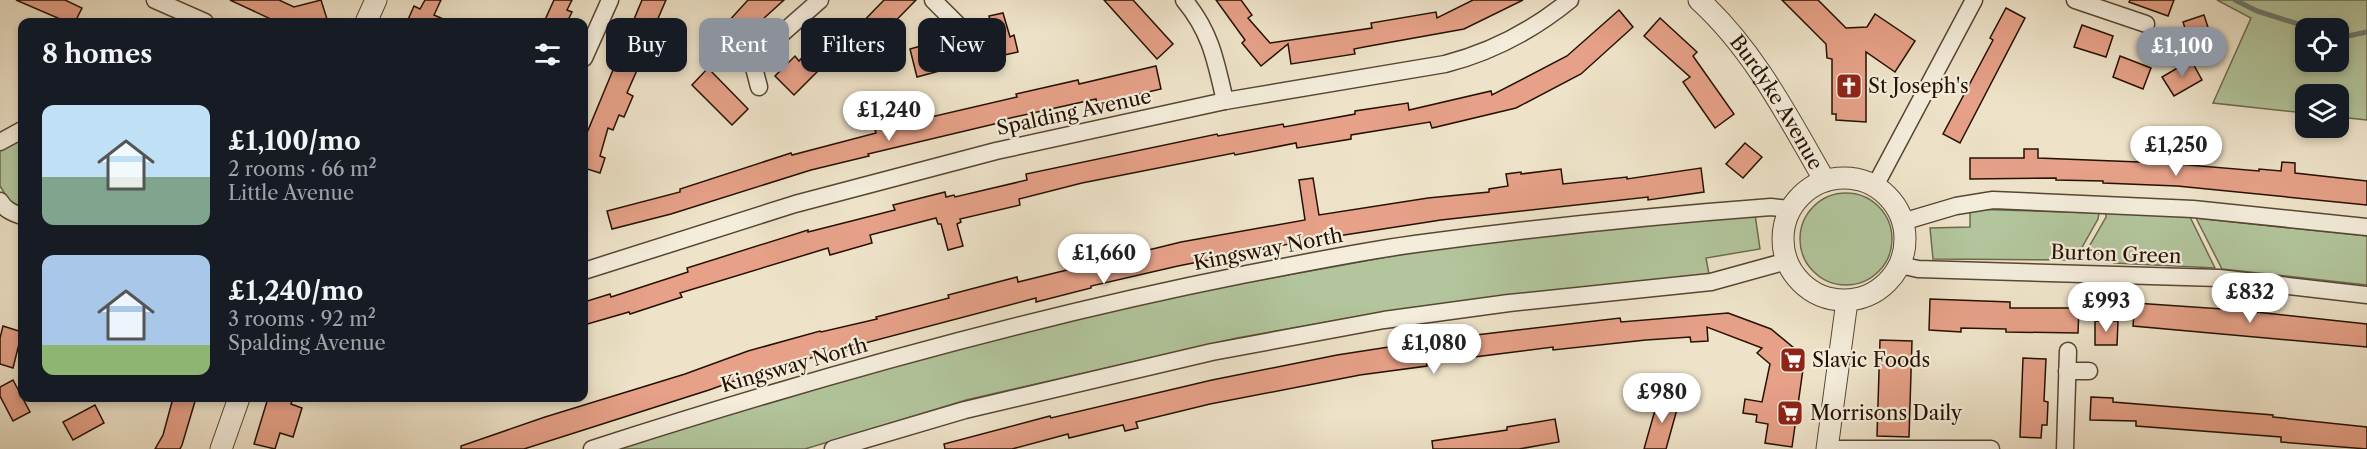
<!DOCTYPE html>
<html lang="en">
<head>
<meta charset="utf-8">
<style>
  body { margin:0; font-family:"Libre Caslon Text",serif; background:#20242c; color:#f1f3f6; height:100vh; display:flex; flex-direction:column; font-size:22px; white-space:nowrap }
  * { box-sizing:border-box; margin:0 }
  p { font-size:20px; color:#9ea1a6 }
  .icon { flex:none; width:33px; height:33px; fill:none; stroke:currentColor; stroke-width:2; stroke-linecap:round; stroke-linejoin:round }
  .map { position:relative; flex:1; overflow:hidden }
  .details { position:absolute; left:18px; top:18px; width:570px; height:384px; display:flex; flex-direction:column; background:#171b24; border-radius:12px; box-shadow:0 3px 9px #0003 }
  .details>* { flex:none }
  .banner { position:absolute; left:606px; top:18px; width:570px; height:54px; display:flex; gap:12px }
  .buttons { position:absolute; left:2295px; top:18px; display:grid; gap:12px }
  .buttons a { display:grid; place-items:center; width:54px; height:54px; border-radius:12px; background:#171b24; box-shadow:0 3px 9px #0003; font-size:30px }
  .price { position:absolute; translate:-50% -51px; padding:0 14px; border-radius:21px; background:#fff; color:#222; font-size:20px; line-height:39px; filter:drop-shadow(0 2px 3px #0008) }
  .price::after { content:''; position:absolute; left:50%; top:36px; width:18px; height:14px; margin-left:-9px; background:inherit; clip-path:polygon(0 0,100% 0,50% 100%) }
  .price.current { background:#8c9099; color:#fff }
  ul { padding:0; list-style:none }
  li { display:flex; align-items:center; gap:18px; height:150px; padding:0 24px }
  li span { display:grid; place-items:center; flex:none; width:168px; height:120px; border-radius:12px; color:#555 }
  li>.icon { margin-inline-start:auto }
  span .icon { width:72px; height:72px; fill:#fffc; stroke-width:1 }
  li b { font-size:26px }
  h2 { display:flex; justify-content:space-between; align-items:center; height:72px; padding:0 24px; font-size:26px }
  .tag { padding:0 21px; border-radius:12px; background:#171b24; box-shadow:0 3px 9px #0003; font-size:21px; line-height:54px }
  .tag.current { background:#8c9099; color:#fff }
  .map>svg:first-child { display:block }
  .green { fill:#b2c59c; stroke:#6c6b4e; stroke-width:1.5; fill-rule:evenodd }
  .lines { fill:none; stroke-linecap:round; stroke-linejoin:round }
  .stream { stroke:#6c7872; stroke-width:5 }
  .building { fill:#e6a188; stroke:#251100; stroke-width:1.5 }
  .minor-casing { stroke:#574632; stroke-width:19 }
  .tertiary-casing { stroke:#574632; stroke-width:23 }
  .minor { stroke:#f4eddc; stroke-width:16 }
  .tertiary { stroke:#f4eddc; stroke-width:21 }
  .labels { text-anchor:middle; stroke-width:4.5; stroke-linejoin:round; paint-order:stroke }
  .poi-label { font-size:20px; fill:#251100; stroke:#f4eddc; text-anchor:start }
  .street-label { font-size:20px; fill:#251100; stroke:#f4eddc }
</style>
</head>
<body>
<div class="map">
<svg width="2367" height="449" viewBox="0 0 2367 449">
  <rect width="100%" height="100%" fill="#eee3c9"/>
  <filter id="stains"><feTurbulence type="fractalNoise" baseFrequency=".00333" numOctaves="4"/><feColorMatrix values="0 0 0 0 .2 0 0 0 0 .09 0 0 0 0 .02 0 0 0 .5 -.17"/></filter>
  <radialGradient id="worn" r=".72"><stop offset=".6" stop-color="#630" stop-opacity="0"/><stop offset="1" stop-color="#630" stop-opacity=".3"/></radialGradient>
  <g class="green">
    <path d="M2217,0H2367V120L2339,117L2338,94H2306L2305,113L2213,103L2251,18ZM2306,28H2338V62H2306Z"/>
    <path d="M22,137V208L11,204L0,186V150Z"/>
    <circle cx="1846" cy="239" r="46"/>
    <path d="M1970,209L2099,213L2098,219L2080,251L2078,260L1933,259L1930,228L1970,227Z"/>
    <path d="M2106,212L2190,217L2215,268L2114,263L2113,256L2086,252L2106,217Z"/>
    <path d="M1755,214L1760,249L1706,258L1709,274L1383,312L1237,338L966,400L805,449H615L867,371L1134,303L1459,244Z"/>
    <path d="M2196,218L2367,236V285L2222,269Z"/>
  </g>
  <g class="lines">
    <g class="stream">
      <path d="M2235,0L2257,11L2311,28"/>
      <path d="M2338,35L2348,36L2367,32"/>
    </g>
  </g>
  <g class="building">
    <path d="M16,0H65L82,8L75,22H67Z"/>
    <path d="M230,0H279L294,7L321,0L327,19L318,22H277Z"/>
    <path d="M425,0H441L434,15L450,22H407L414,6L420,9Z"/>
    <path d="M554,0H572L567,10L572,12L567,22H544Z"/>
    <path d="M642,0H666L650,37L656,40L650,54L645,52L627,93L633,96L624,117L619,115L613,130L608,128L600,156L605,158L600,173L584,168V140Z"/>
    <path d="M748,0H784L762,20L763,21L745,40L727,23Z"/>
    <path d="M884,0H916L870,47L854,31Z"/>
    <path d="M1104,0H1133L1173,44L1157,59Z"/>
    <path d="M1216,0H1241L1252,15L1248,18L1270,43L1372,28L1371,23L1436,12L1437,18L1473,0H1523L1464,29L1364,47L1354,49L1355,54L1291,64L1288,44L1261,66L1242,43L1245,40Z"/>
    <path d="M1782,0H1818L1846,28L1867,27L1875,14L1915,41L1895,72L1866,52V122L1836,120V114H1832V59L1827,58L1826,44Z"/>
    <path d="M2130,0H2174L2168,16L2129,2Z"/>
    <path d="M2006,8L2025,18L1960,143L1943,134L1993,40L1990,38Z"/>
    <path d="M1619,10L1633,27L1581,74L1516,108L1432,128L1430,122L1351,135V139L1297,148L1296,143L1235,155L1234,153L1082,183L1019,199L1020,205L960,219L961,222L957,224L963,246L948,250L941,224H938L936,218L870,235L872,243L830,255L828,248L680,293L682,297L630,314L629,312L584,325V302L610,294L611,297L688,272L687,268L808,230V232L895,210L893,205L945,192L946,197L954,195L955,197L1027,180L1026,174L1217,134L1218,136L1283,124L1284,127L1355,114V111L1408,103L1409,110L1491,91L1492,95L1567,56Z"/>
    <path d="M1003,13L1010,37L1014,35L1018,52L995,57L991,41L995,39L989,16Z"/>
    <path d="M2204,15L2214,46L2193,53L2183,22Z"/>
    <path d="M1660,18L1697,52L1693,56L1734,114L1715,128L1683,82L1690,77L1644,36Z"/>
    <path d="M2082,25L2113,36L2106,57L2074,47Z"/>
    <path d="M829,28L850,48L831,68L825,64L794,95L775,76L795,56L799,61Z"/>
    <path d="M935,42L943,70L917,77L910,49Z"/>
    <path d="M2120,56L2151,68L2143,89L2113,77Z"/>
    <path d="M2191,60L2202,80L2174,96L2162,77Z"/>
    <path d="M1156,66L1161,89L1097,104L1096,99L1006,119L1007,121L868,154L869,156L811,170L671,214L612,229L607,211L680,192V189L791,153L792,155L876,133L875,130L1017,97L1016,94L1078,80L1079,84Z"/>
    <path d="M708,68L748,109L732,125L692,85Z"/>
    <path d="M1745,143L1762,157L1743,178L1726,164Z"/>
    <path d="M2024,149H2038V158L2165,163L2259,171V169L2281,171L2282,162L2295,163V173L2367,181V205L2177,186L2103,183V181L2056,180V178L1970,179V158H2024Z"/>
    <path d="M1701,168L1704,192L1648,200V197L1441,220L1299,242L1178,266L1091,286V288L1036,302V298L865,343V346L835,353V351L737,379V380L709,390L524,449H461V446L545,417L685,374L748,351L820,331L821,332L877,319L876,317L949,298L948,295L1017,277L1018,282L1181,242L1305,220L1299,180L1313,178L1319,215L1428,198L1489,192V189L1508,186L1506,174L1521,172V174L1561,169L1563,184L1627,177V179Z"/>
    <path d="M1930,299L2010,302V308H2079L2078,333L2006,332V329L1961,328V332L1929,330Z"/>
    <path d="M2135,303L2237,310L2367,324V347L2133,326Z"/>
    <path d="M1728,313L1771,329L1800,353L1804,362L1792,447L1765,443L1768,424L1756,422L1757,415L1743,413L1745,399L1762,402L1770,364L1757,353L1762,348L1707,327L1708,341L1691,342L1690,337L1646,340L1553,350V347L1427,363V366L1360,375L1210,404L1136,422L1138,428L1125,431L1123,425L1069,438L1068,434L1012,449H945L944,444L1050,416L1051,418L1212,380L1337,355L1434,340L1620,318L1621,322Z"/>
    <path d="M2095,321H2118L2117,345H2095Z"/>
    <path d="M3,326L22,332L13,368L0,364V338Z"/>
    <path d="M1880,340L1912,341L1909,437L1877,436Z"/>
    <path d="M2023,358L2046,359L2044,401L2048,402L2047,425H2042L2041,438L2020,437Z"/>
    <path d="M13,380L30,412L13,421L0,396V387Z"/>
    <path d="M1659,396L1679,402L1666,449H1644Z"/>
    <path d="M2091,397L2113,398V402L2273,415V417L2367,427V449L2281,442V437L2136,426V421L2090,420Z"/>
    <path d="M173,398H196L182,445L180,449H155L163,435Z"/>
    <path d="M268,398H293L291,404L302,408L293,437L280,433L275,449L254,444Z"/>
    <path d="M95,405L104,423L73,440L63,422Z"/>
    <path d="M1555,419L1559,442L1519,449H1433L1432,441L1507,430V427Z"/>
  </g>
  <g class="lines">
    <defs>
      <g id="minor">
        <path d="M155,0L205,22"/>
        <path d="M933,0L965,32"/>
        <path d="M1184,0C1211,32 1216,62 1225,101"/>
        <path d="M2075,0L2146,24"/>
        <path d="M584,58L610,0"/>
        <path d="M731,60L753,64L759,87"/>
        <path d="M753,64L778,37L820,0"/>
        <path d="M0,142L22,130"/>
        <path d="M1875,186L1974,0"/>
        <path d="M0,201C5,210 13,213 22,216"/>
        <path d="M1902,222L1956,206L1993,200L2193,209L2367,227"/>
        <path d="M1900,265L1918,269L2219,278L2367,295"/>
        <path d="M584,271L795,204L996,151L1225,101L1445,64C1492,52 1532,31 1570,0"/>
        <path d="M2067,371H2089"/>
        <path d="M592,449C806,380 1021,319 1242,275C1299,264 1357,252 1415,244C1533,228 1652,216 1771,207L1790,209"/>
        <path d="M833,449L965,410L1212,352L1384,320L1509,303L1711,282L1787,261"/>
        <path d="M1827,449H1991"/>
        <path d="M2065,449L2068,351"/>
      </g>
      <g id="tertiary">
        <path id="s1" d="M1699,0C1754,50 1788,117 1825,181"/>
        <path d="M366,22L376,0"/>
        <circle cx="1844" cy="239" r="61"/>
        <path d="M221,449L239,398"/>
        <path d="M1827,449L1847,301"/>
      </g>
    </defs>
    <use href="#minor" class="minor-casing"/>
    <use href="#tertiary" class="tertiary-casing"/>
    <use href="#minor" class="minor"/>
    <use href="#tertiary" class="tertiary"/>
  </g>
  <defs>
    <symbol id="church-square" viewBox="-11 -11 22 22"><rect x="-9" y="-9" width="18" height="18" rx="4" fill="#8f2418" stroke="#f4eddc"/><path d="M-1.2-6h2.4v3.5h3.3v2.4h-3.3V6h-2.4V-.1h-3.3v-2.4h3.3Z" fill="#fff"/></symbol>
    <symbol id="supermarket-square" viewBox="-11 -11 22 22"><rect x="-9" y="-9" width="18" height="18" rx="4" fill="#8f2418" stroke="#f4eddc"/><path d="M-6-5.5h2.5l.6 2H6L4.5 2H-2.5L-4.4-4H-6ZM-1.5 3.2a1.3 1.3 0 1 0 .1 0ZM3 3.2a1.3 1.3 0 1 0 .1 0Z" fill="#fff"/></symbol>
  </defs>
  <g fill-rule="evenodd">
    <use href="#church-square" x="1834" y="71" width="30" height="30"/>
    <use href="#supermarket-square" x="1778" y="345" width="30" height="30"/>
    <use href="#supermarket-square" x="1775" y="398" width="30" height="30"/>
  </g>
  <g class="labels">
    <g class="poi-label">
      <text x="1868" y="93">St Joseph's</text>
      <text x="1812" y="367">Slavic Foods</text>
      <text x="1810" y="420">Morrisons Daily</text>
    </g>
    <g class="street-label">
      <text dy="7" stroke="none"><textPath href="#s1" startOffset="129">Burdyke Avenue</textPath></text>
      <text transform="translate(1074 112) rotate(-12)" y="7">Spalding Avenue</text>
      <text transform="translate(1268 249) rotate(-11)" y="7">Kingsway North</text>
      <text transform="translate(2116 254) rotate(2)" y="7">Burton Green</text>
      <text transform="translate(794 365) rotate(-16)" y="7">Kingsway North</text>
    </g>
  </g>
  <rect width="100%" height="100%" filter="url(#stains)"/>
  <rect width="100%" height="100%" fill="url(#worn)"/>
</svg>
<div class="buttons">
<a><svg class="icon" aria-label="locate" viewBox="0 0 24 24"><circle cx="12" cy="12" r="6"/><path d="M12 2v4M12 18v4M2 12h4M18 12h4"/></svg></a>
<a><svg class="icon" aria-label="layers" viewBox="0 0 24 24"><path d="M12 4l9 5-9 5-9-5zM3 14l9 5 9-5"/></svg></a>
</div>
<b class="price current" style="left:2182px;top:78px">£1,100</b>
<b class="price" style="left:889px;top:142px">£1,240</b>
<b class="price" style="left:2176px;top:177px">£1,250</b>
<b class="price" style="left:1104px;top:285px">£1,660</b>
<b class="price" style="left:2250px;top:324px">£832</b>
<b class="price" style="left:2106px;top:333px">£993</b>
<b class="price" style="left:1434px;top:375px">£1,080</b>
<b class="price" style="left:1662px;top:424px">£980</b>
<div class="banner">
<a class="tag">Buy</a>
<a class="tag current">Rent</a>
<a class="tag">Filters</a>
<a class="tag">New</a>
</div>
<section class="details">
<h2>8 homes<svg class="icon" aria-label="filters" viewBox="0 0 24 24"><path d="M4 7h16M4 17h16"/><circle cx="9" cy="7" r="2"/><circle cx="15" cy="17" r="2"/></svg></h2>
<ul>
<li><span style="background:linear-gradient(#bfe0f5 60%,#7fa58c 0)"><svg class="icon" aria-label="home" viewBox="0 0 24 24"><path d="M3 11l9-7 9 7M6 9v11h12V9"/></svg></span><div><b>£1,100/mo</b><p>2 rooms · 66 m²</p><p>Little Avenue</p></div></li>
<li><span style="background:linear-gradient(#a9c7e8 75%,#8fb573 0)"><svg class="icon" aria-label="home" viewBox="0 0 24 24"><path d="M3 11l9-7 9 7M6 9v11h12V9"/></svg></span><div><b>£1,240/mo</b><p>3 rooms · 92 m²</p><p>Spalding Avenue</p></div></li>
</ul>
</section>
</div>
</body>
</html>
